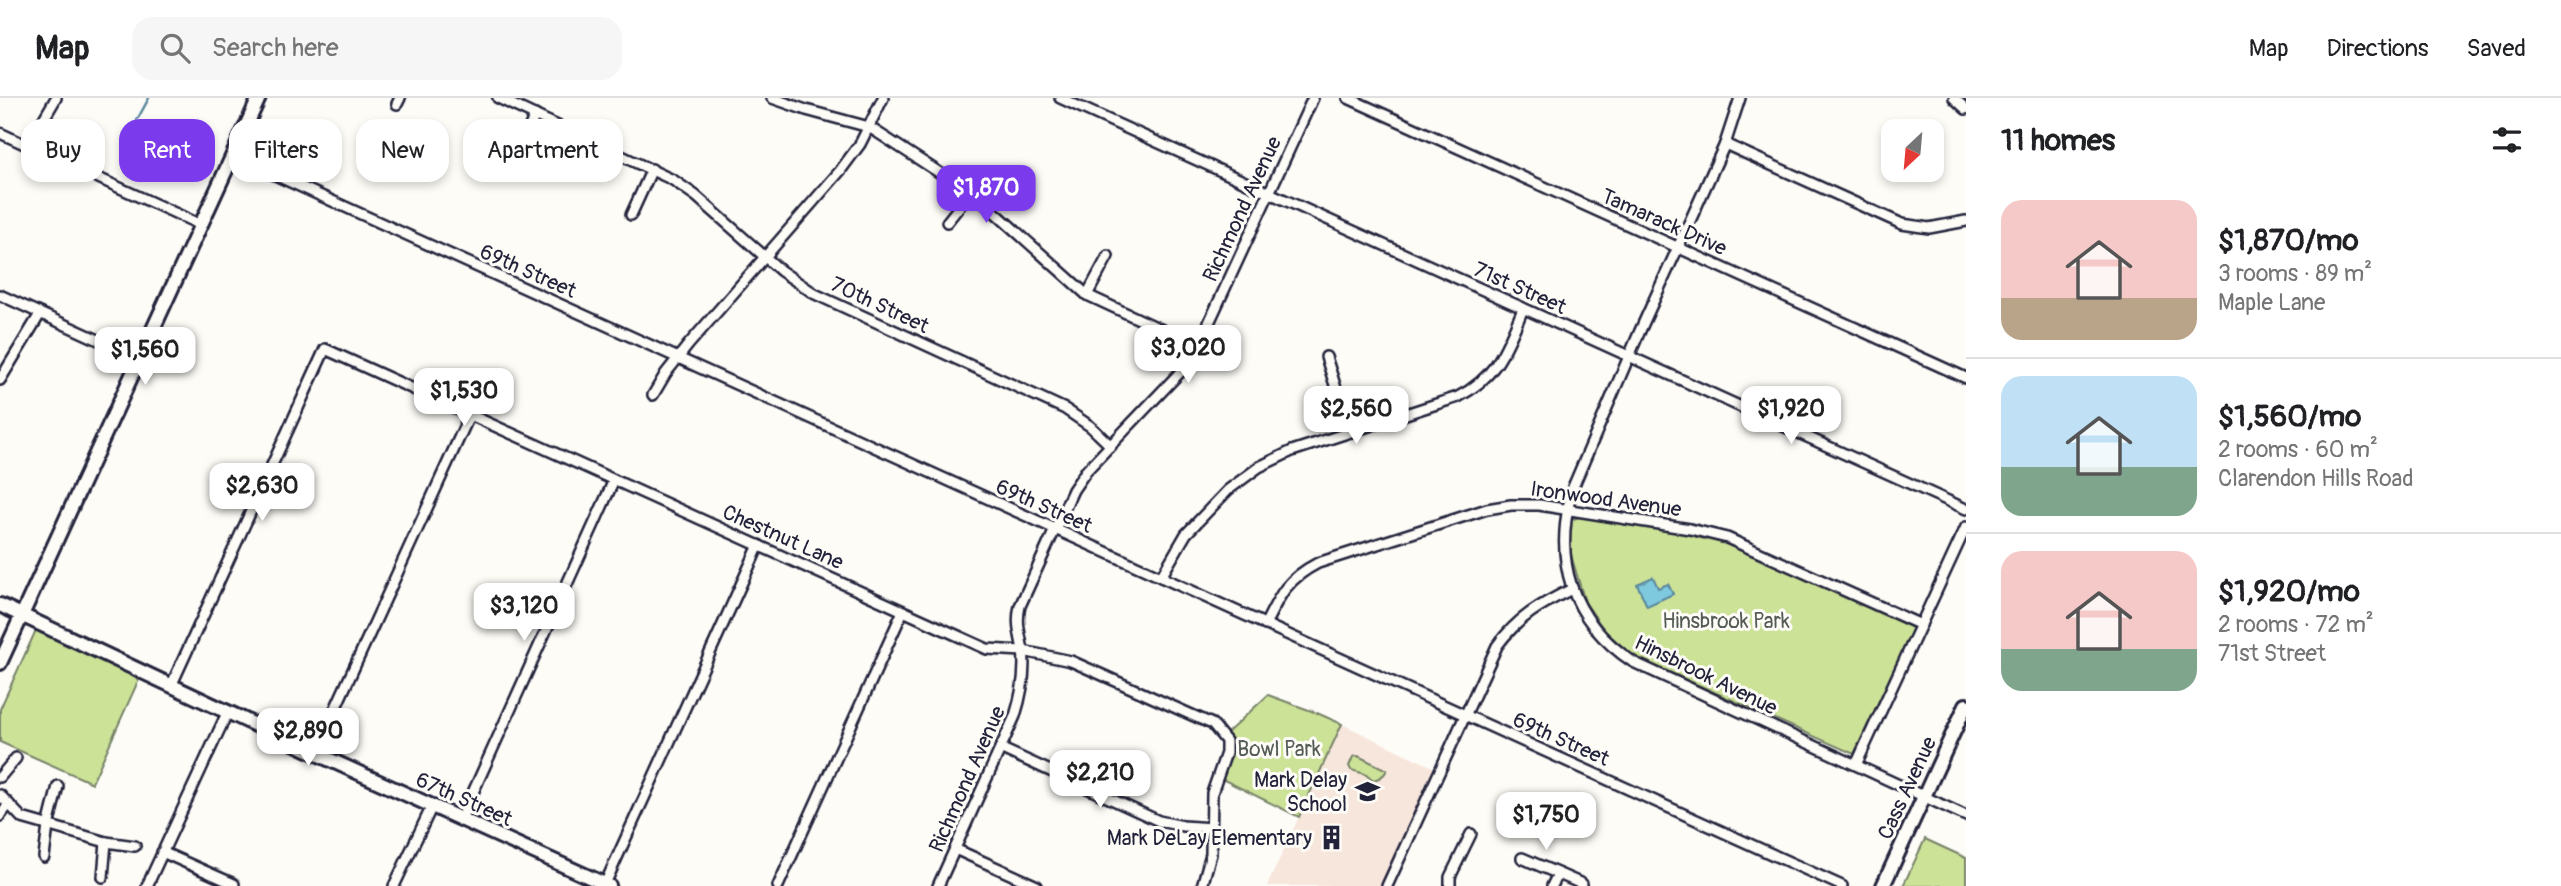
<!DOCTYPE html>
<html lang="en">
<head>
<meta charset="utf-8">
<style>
  body { margin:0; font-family:Pangolin,sans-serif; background:#f6f6f6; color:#202124; height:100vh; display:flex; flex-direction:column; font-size:26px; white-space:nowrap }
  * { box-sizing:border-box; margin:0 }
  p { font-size:23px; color:#757577 }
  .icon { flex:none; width:38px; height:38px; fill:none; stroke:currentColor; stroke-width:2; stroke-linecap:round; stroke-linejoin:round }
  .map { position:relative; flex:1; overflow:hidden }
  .details { display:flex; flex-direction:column; background:#fff; width:595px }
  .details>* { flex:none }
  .guide { position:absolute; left:21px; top:21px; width:665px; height:63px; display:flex; gap:14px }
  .needle { width:46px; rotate:206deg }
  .tools { position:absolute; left:1881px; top:21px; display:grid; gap:14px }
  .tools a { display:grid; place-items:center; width:63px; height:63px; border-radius:14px; background:#fff; box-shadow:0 4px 10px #0003; font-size:35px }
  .price { position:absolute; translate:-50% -60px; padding:0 16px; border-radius:14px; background:#fff; color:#222; font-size:23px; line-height:46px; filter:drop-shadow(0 2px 4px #0008) }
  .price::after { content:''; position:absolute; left:50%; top:42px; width:21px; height:16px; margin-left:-10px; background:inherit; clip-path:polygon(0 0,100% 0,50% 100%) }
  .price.active { background:#7c3aed; color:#fff }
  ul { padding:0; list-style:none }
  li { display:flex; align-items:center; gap:21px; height:175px; padding:0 35px }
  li+li { border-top:2px solid #e0e0e0 }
  li span { display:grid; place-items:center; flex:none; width:196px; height:140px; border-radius:21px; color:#555 }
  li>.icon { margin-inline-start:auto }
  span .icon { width:84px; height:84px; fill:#fffc; stroke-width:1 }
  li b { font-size:30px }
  h2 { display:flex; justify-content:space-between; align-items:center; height:84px; padding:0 35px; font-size:30px }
  .tag { padding:0 24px; border-radius:21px; background:#fff; box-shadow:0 4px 10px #0003; font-size:24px; line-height:63px }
  .tag.active { background:#7c3aed; color:#fff }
  header { display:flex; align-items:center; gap:42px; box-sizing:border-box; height:98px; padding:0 35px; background:#fff; border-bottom:2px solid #e0e0e0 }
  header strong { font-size:33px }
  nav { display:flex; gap:38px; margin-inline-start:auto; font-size:24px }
  .search { width:490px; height:63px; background:#f6f6f6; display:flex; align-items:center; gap:18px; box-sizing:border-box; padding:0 24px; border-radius:21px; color:#757577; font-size:26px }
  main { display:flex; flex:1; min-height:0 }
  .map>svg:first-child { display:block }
  .built { fill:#f7e6dc }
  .green { fill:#cce297; stroke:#778269; stroke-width:2 }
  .water { fill:#7ec9dd; stroke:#59869c; stroke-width:2 }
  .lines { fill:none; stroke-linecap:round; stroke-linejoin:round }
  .stream { stroke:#59869c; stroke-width:2.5 }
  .street-casing { stroke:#22223b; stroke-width:14 }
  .secondary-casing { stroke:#22223b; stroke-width:18 }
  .street { stroke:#fdfcf7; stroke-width:9 }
  .secondary { stroke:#fdfcf7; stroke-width:12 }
  .labels { text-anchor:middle; stroke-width:6; stroke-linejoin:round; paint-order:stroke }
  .street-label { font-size:21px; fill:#22223b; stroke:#fdfcf7 }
  .park-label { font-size:21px; fill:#555c57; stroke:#fdfcf7 }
  .poi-label { font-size:21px; fill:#22223b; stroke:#fdfcf7; text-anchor:end }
</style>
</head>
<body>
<header>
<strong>Map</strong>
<div class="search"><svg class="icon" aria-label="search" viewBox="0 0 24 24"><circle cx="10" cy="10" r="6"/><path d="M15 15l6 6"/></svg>Search here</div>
<nav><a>Map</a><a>Directions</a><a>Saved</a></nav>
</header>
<main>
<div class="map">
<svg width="1966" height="788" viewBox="0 0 1966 788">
  <rect width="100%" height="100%" fill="#fdfcf7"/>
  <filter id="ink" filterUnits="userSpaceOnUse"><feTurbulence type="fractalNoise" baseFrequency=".0143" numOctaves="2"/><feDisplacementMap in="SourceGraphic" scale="14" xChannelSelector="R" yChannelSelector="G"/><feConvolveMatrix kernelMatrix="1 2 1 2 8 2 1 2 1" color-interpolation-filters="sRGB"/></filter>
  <g filter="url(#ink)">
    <path class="built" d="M1342,626L1435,670L1381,788H1267Z"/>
    <g class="green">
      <path d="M1579,419L1686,435L1733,448L1914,529L1854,656L1633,558L1604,532L1585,504L1568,447L1571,422Z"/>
      <path d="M36,532L140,579L92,685L0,644V611Z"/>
      <path d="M1268,597L1317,615L1342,626L1299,719L1222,681L1233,653L1227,635Z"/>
      <path d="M1358,658L1387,672C1384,678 1379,681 1372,682L1365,676L1351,672L1349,668L1353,659Z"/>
      <path d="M1925,741L1966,760V788H1903Z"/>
    </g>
    <path class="water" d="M1653,479L1658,490L1668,486L1673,496L1647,508L1637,486Z"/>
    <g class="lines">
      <path class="stream" d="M137,22L149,0"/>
      <defs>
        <g id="street">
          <path d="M498,0L673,82L696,98L781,173L815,196L1065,311L1090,328L1111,348"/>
          <path d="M772,0L806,12L869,29L980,101L1087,197L1199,249"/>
          <path d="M1060,0L1966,411"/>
          <path d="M1348,0L1966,280"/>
          <path d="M1740,0L1725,46L1639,235L1573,389C1552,461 1570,522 1633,564L1966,718"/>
          <path d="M1954,0L1966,11"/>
          <path d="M397,6L400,0"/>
          <path d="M0,35L201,127"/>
          <path d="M1725,46L1902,126L1929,130L1966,123"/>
          <path d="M28,48L56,0"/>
          <path d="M233,58L1842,788"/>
          <path d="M516,59L535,17"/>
          <path d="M631,117L652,71"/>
          <path d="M947,124L970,95"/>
          <path d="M0,197L140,261"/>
          <path d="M1087,197L1108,158"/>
          <path d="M1326,259L1350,334"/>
          <path d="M0,282L40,216"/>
          <path d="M653,297L666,275L689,246L840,73L860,46L883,0"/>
          <path d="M1161,479L1186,436L1228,392L1259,369L1292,353L1458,299C1498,278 1506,250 1523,211"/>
          <path d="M1265,527C1280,496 1287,481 1318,465L1487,411L1511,407H1539L1690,431L1727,440L1921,527"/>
          <path d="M172,586L325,251L987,551L1023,553L1071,563L1212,626L1226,643V655L1212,695L1211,756L1202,788"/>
          <path d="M1000,650L1159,723L1183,728L1212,730"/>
          <path d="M315,655L470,316"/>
          <path d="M1856,667L1966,429"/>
          <path d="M0,679L16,660"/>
          <path d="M0,697L22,720L106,744L135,748"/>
          <path d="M0,718L9,706"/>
          <path d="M461,721L614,382"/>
          <path d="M955,751L1037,788"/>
          <path d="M162,754L234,786"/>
          <path d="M44,759L48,728L58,688"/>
          <path d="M1522,760L1582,786"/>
          <path d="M103,779L106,744"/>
          <path d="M605,786L759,447"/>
          <path d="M147,788L228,613"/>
          <path d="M394,788L432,708"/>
          <path d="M778,788L903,513"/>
          <path d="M938,788L1015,618C1022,596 1026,575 1023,552C1020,536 1016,524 1020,508L1073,392L1086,373L1188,266L1195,255L1313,0"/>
          <path d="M1387,788L1497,548C1517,520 1541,506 1572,491"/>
          <path d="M1450,788V779L1471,736"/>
          <path d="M1552,788L1558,776"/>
        </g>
        <g id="secondary">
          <path d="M0,507L315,655L609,788"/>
          <path d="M0,565L259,0"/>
          <path d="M1883,788L1966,607"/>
        </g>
      </defs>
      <use href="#street" class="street-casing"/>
      <use href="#secondary" class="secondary-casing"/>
      <use href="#street" class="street"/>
      <use href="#secondary" class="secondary"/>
    </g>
  </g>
  <defs>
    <symbol id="school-bare" viewBox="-9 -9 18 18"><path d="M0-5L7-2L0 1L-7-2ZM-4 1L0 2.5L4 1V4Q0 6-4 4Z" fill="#22223b" stroke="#fdfcf7" stroke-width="2.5" paint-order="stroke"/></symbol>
    <symbol id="building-bare" viewBox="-9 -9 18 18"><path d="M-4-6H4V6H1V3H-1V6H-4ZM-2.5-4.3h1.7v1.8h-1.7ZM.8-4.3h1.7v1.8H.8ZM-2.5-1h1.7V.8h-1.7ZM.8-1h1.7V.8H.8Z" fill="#22223b" stroke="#fdfcf7" stroke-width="2.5" paint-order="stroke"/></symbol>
  </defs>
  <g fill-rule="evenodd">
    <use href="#school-bare" x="1350" y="676" width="35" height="35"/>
    <use href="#building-bare" x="1314" y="722" width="35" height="35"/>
  </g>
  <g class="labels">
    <g class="street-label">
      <text transform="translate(1242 111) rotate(-65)" y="7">Richmond Avenue</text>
      <text transform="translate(1664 124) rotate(24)" y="7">Tamarack Drive</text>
      <text transform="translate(528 173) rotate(24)" y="7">69th Street</text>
      <text transform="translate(1520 190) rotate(24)" y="7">71st Street</text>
      <text transform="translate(880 207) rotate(25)" y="7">70th Street</text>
      <text transform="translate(1606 401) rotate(8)" y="7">Ironwood Avenue</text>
      <text transform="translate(1044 408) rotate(24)" y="7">69th Street</text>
      <text transform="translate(783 439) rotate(24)" y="7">Chestnut Lane</text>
      <text transform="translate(1706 577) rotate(26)" y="7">Hinsbrook Avenue</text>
      <text transform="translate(1561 641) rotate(24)" y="7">69th Street</text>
      <text transform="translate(967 681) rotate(-66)" y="7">Richmond Avenue</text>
      <text transform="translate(1907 690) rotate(-65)" y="7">Cass Avenue</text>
      <text transform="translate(464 701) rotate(24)" y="7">67th Street</text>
    </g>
    <g class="park-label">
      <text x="1726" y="530">Hinsbrook Park</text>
      <text x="1279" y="658">Bowl Park</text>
    </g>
    <g class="poi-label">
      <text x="1347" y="689">Mark Delay<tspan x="1347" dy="24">School</tspan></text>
      <text x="1312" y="747">Mark DeLay Elementary</text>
    </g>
  </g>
</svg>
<div class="tools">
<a><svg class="needle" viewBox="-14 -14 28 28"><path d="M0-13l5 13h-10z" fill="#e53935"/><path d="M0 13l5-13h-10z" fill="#757577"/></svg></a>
</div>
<b class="price active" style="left:986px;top:127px">$1,870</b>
<b class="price" style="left:1188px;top:287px">$3,020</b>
<b class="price" style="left:145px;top:289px">$1,560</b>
<b class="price" style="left:464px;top:330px">$1,530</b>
<b class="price" style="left:1356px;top:348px">$2,560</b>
<b class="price" style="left:1791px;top:348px">$1,920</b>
<b class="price" style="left:262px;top:425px">$2,630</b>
<b class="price" style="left:524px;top:545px">$3,120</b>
<b class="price" style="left:308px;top:670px">$2,890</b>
<b class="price" style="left:1100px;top:712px">$2,210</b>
<b class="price" style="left:1546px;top:754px">$1,750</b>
<div class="guide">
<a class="tag">Buy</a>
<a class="tag active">Rent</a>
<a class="tag">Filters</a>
<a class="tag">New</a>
<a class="tag">Apartment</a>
</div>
</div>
<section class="details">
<h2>11 homes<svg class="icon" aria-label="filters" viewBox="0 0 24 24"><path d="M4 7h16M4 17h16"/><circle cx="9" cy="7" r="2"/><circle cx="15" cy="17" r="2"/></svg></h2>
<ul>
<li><span style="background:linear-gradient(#f6c9c9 70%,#b9a48a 0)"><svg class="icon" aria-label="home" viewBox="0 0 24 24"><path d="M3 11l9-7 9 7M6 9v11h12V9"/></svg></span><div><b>$1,870/mo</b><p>3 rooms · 89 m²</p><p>Maple Lane</p></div></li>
<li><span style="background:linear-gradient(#bfe0f5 65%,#7fa58c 0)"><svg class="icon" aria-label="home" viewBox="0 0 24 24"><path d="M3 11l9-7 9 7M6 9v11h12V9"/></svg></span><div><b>$1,560/mo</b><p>2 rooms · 60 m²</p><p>Clarendon Hills Road</p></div></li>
<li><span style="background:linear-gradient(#f6c9c9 70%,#7fa58c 0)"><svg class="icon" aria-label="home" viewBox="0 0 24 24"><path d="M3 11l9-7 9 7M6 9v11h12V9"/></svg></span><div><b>$1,920/mo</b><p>2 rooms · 72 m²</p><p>71st Street</p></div></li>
</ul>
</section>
</main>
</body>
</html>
